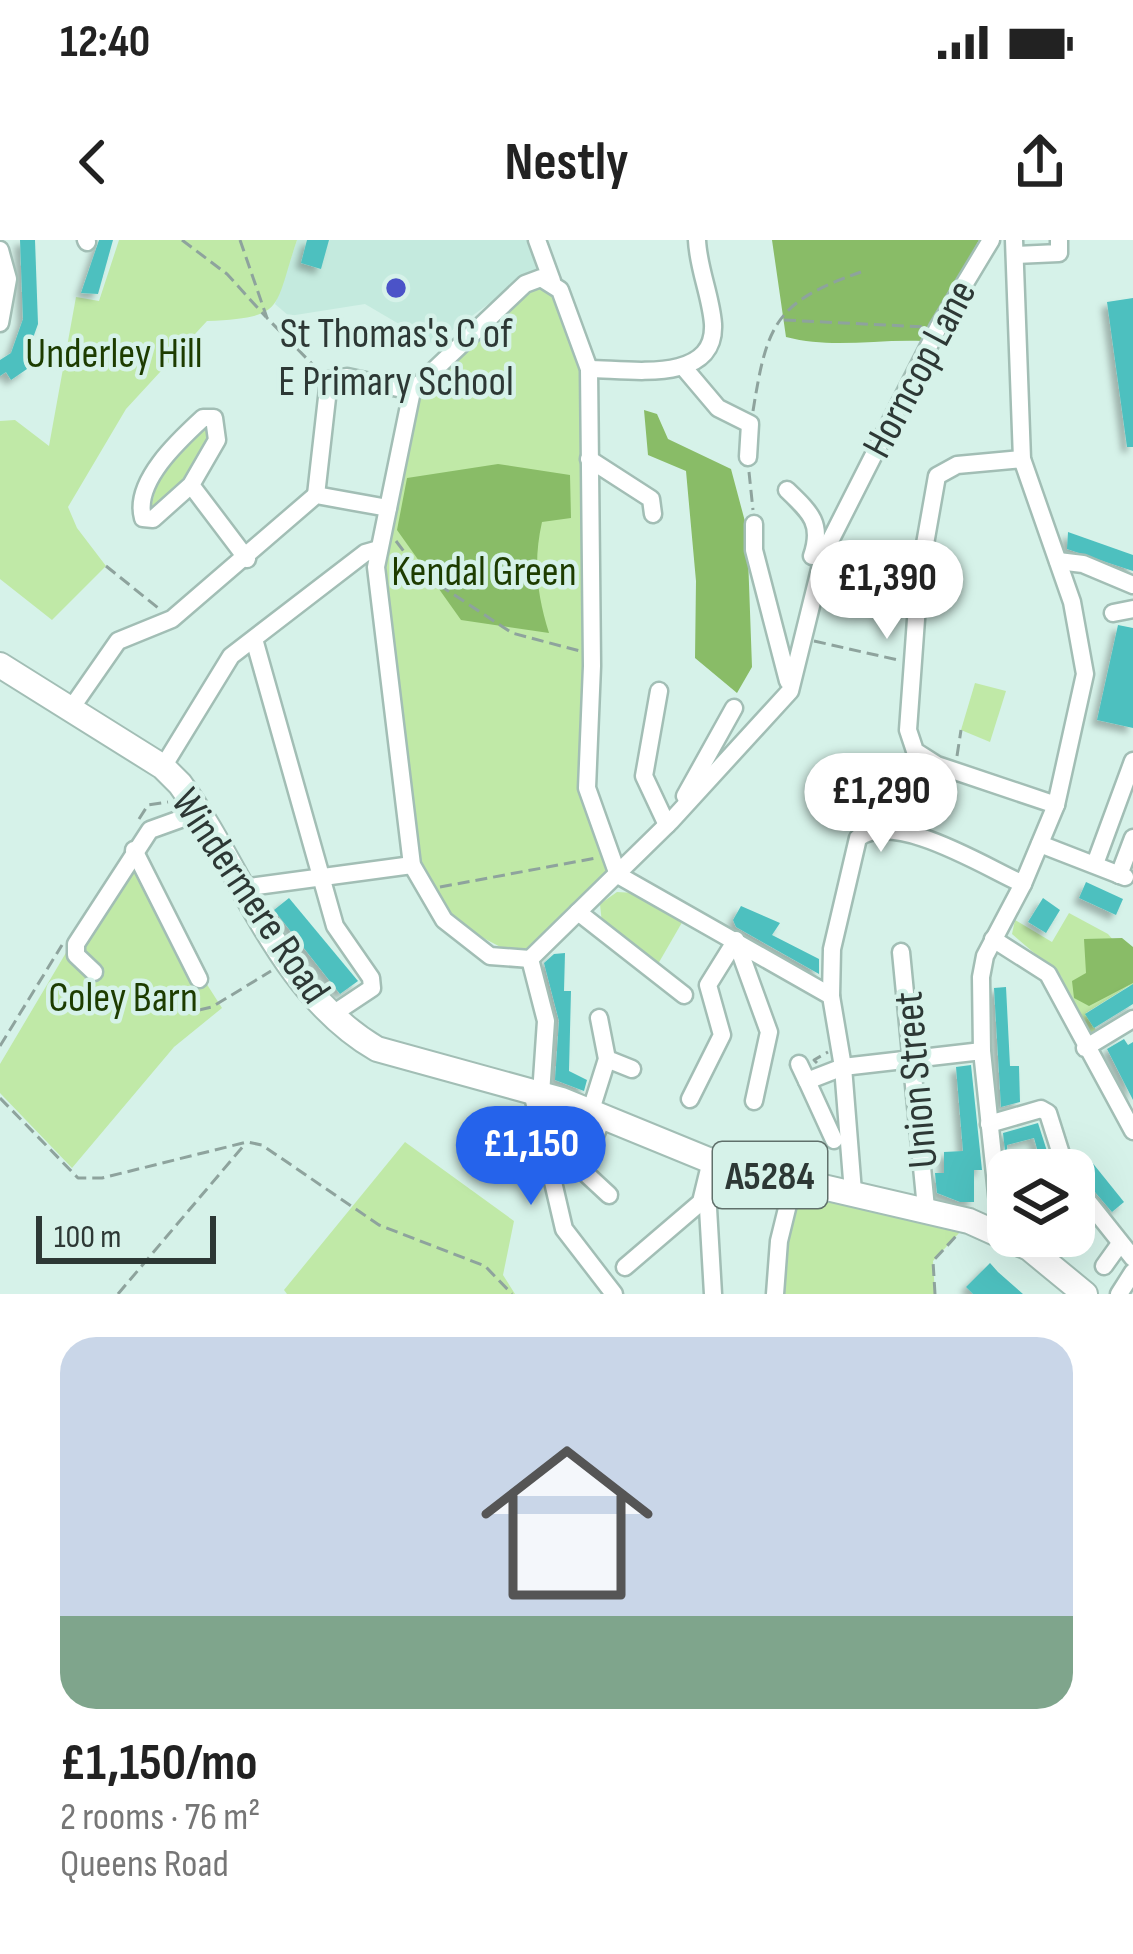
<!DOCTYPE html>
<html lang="en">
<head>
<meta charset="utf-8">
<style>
  body { margin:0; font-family:"Sofia Sans Condensed",sans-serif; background:#f2f2f2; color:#222; height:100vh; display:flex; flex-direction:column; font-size:45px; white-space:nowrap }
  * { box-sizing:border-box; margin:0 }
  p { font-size:39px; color:#767676 }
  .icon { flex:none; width:66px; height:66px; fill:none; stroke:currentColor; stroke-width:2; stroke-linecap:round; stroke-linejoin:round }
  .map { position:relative; height:1054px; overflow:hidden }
  .details { display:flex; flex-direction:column; background:#fff; flex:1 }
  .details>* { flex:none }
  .tools { position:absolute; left:987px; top:909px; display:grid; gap:24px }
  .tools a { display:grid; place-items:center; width:108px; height:108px; border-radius:24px; background:#fff; box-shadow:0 12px 48px #0002; font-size:60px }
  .scale { position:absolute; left:36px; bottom:30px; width:180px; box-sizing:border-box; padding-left:12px; border:6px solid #2d3835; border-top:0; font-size:33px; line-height:42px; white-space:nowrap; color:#2d3835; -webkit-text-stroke:9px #d6f2e9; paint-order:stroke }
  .price { position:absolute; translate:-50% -102px; padding:0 27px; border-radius:42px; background:#fff; color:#222; font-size:39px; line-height:78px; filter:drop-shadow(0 3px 6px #0008) }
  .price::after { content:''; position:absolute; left:50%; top:72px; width:36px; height:27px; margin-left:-18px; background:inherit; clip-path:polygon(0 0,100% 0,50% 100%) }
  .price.on { background:#2563eb; color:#fff }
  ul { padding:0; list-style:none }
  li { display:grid; align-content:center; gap:24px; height:636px; padding:0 60px }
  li+li { border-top:3px solid #e0e0e0 }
  li span { display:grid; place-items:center; height:372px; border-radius:36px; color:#555 }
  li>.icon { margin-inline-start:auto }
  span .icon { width:216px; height:216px; fill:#fffc; stroke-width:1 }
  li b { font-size:51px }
  .status { display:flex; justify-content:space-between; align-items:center; height:84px; padding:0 60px; background:#fff; direction:ltr }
  .status svg { height:33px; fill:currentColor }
  header { display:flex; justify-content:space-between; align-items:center; height:156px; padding:0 60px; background:#fff; font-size:54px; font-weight:700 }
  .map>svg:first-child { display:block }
  .built { fill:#c4eade }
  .green { fill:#c0e9a7 }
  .forest { fill:#89bc67 }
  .building { fill:#4ec0bf; filter:url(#shadow) }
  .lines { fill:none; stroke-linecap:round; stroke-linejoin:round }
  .minor-casing { stroke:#a2beb5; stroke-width:21 }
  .highway-casing { stroke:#a2beb5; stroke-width:28 }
  .path { stroke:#8ea39d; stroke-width:3; stroke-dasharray:12 6; stroke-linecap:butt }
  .minor { stroke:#fff; stroke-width:16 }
  .highway { stroke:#fff; stroke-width:24 }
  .poi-dot { fill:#4b53c8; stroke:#d6f2e9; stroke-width:4.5 }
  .labels { text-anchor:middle; stroke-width:9; stroke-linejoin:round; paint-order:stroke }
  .shield { fill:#d6f2e9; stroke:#60706b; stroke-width:3 }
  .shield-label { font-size:39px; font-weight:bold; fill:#2d3835 }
  .poi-label { font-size:42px; fill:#2d3835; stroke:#d6f2e9 }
  .park-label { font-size:42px; fill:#1d3c00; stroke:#d6f2e9 }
  .street-label { font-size:42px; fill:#2d3835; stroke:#d6f2e9 }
</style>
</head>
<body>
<div class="status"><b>12:40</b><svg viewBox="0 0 49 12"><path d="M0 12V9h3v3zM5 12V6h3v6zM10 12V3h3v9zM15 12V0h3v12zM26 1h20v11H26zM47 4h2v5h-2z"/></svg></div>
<header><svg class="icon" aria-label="back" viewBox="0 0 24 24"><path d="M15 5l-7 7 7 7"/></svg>Nestly<svg class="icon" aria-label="share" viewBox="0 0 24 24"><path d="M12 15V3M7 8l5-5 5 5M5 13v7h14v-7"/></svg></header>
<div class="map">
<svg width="1133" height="1054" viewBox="0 0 1133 1054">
  <defs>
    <filter id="shadow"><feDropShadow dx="-5.5" dy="5.5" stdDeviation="3" flood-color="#0004"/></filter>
  </defs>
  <rect width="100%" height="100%" fill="#d6f2e9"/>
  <path class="built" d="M297,0H532L540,27L433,104L365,64L289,76L275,64Z"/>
  <g class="green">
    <path d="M119,0H297C273,71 286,77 207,81L126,169L68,267L77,288L106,326L52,380L0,339V181L15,180L49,206L76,57L99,61Z"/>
    <path d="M533,47L552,51L581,131L588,413L584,550L610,634L527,708L510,712L470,691L449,671L415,617L384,327L417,154Z"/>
    <path d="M209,185L211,194L186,238L150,271L159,236Z"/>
    <path d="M975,443L1006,451L990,502L961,490Z"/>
    <path d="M127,619L222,768L174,807L72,928L0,853V824L121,620Z"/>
    <path d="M617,652L635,653L684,679L658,724L602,684L600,664Z"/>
    <path d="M1069,673L1108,694L1133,723V750L1129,746L1086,773L1097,792L1093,794L1084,789L1061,736L1012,694L1015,680L1052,702Z"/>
    <path d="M405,902L514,981L503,1035L515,1054H287L284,1050Z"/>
    <path d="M799,953L960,992L933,1021L935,1054H782L789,976Z"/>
  </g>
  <g class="forest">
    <path d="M772,0H979L923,101C875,99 832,109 786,97Z"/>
    <path d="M644,170L657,174L668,199L731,229L747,289L752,427L737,453L695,418L696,341L686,231L648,215Z"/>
    <path d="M498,224L570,235L571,278L542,282C533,322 537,354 549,393L461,380L397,290L407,238Z"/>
    <path d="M1122,698L1133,707V743L1089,766L1074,758L1072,741L1086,733L1084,699Z"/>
  </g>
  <g class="building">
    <path d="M20,0H35L38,84L24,123L27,129L11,140L6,132L0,136V120L11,113L23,79Z"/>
    <path d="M99,0H113L98,54L81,53Z"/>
    <path d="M307,0H329L321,29L301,23Z"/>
    <path d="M1133,58V207H1127L1107,62Z"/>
    <path d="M1068,292L1133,315V331L1067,309Z"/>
    <path d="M1118,385L1133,388V488L1097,480Z"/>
    <path d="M1086,642L1123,659L1116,675L1079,658Z"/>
    <path d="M289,658L358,741L340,754L274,670Z"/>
    <path d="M1043,658L1060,670L1046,693L1028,682Z"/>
    <path d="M741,666L780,683L772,695L819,719V734L736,687L733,680Z"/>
    <path d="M565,713L564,751H571L569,831L587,840L584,851L555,840L559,781L544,723L554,714Z"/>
    <path d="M1133,744V764L1094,788L1085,774Z"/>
    <path d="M1006,747L1010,826H1019L1020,862L1001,867L994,748Z"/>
    <path d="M1124,799L1128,805L1133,802V860L1107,809Z"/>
    <path d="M971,825L982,930H974V962H960L937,953L935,933H944V912L963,911L956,827Z"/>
    <path d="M1038,883L1053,930H1043L1034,898L1007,905L1008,937L1003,893Z"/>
    <path d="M1091,921L1124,962L1112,972L1078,932Z"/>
    <path d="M990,1023L998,1032L1023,1054H973L966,1047Z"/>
  </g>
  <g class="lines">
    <defs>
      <g id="minor">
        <path d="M86,0L87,2"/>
        <path d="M537,0L552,41"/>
        <path d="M0,10L8,39L0,83"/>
        <path d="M1015,15L1059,13V0"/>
        <path d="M589,129C628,129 716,145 713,84C711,56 698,28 697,0"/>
        <path d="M685,129L718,168L750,184L748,217"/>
        <path d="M589,219L651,259L653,274"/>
        <path d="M1022,219L957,225L937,236L919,338L908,490L915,511L937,525L1056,565"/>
        <path d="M191,245L153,279L143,278C133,242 179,200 203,178H214L217,200L191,245L247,319"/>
        <path d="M787,250C811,273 823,284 812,316"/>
        <path d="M316,255L329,140L347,137L412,151"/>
        <path d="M754,284V310L788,441"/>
        <path d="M1058,321L1083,324L1133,345"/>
        <path d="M1113,373L1133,369"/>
        <path d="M254,399L335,686L371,738L372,748L333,774"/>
        <path d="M659,451L644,536L667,585"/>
        <path d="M70,470L118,401L172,379L316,255L388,268"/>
        <path d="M163,527L231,416L365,313L379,309"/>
        <path d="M685,556L734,468"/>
        <path d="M1040,604L1125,637"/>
        <path d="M134,610L199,739"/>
        <path d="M1095,624L1133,521"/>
        <path d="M1119,635L1133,598"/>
        <path d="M242,648L412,625"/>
        <path d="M578,672L684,755"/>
        <path d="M993,699L1048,734L1133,891"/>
        <path d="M736,701L769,792L754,861"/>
        <path d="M901,712L926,968"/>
        <path d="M530,719L490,716L444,680L412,625L376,327L412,151L525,44L541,38L560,50L589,129L592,426L587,548L618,635L831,756L843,827L853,952"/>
        <path d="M530,719L671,581L790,451L824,313L938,88L991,0"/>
        <path d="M530,719L546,781L541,854"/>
        <path d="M94,732L76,715V704L150,590L200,572"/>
        <path d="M831,756L832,709L858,598C895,570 985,627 1023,644"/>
        <path d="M1085,808L1133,779"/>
        <path d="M607,819L632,829"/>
        <path d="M799,824L807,841"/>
        <path d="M532,852L564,989L614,1054"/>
        <path d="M690,859L722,795L708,745L736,700"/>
        <path d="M590,873L607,819L599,778"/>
        <path d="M602,878L582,930L609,955"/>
        <path d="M989,884L1041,869L1048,873L1066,930"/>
        <path d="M834,900L807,841L843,827L982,811"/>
        <path d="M1074,944L1133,1018"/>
        <path d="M707,951L713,1054"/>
        <path d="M1001,992L982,811L981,737L985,716L1023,644L1056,565L1085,434L1072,362L1022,219L1014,0"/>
        <path d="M1104,1026L1119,1005"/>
        <path d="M625,1027L701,962L711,921"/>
        <path d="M775,1054L779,1001L794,940"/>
        <path d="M1119,1054L1133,1032"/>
      </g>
      <path id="highway" d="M0,425L163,527L180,544C243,631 279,752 377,809L562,860L711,921L969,981L1029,1008L1085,1054"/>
    </defs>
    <use href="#minor" class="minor-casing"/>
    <use href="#highway" class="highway-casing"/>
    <g class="path">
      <path d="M182,0L227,34L266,77"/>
      <path d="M240,0L267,78L317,129"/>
      <path d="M784,80L925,87"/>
      <path d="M753,171C767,84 775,62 861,32"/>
      <path d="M749,232L753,270"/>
      <path d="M396,301L412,322"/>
      <path d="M394,315L512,393L580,411"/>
      <path d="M106,326L162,371"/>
      <path d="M814,401L898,420"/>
      <path d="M957,516L961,490"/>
      <path d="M139,579L148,565L168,562"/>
      <path d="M917,581L932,539"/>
      <path d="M440,647L596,618"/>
      <path d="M199,770L212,767L271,731"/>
      <path d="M0,806L62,705"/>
      <path d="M817,823L814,820L828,812"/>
      <path d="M0,858L78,938H102L247,902L262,905L379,985L485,1026L512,1054"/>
      <path d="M118,1054L245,904"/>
      <path d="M935,1054L933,1021L958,994"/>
    </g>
    <use href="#minor" class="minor"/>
    <use href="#highway" class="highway"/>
  </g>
  <circle class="poi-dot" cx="396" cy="48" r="12"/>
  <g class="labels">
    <rect class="shield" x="713" y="902" width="114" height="66" rx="9"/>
    <g class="shield-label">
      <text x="770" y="949">A5284</text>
    </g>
    <g class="poi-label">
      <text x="396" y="107">St Thomas's C of<tspan x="396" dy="48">E Primary School</tspan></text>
    </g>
    <g class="park-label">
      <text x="114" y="127">Underley Hill</text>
      <text x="484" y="345">Kendal Green</text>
      <text x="123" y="771">Coley Barn</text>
    </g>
    <g class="street-label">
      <text transform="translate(918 128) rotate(-62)" y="15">Horncop Lane</text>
      <text transform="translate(252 655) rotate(56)" y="15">Windermere Road</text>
      <text transform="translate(914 840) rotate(-95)" y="15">Union Street</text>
    </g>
  </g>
</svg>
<div class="tools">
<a><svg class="icon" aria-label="layers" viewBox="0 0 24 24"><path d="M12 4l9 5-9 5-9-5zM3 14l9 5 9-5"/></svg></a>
</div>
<div class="scale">100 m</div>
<b class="price" style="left:887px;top:402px">£1,390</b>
<b class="price" style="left:881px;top:615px">£1,290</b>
<b class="price on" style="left:531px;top:968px">£1,150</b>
</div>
<section class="details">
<ul>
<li><span style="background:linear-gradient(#c9d6e8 75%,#7fa58c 0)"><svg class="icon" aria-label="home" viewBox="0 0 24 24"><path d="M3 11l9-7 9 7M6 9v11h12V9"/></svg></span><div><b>£1,150/mo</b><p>2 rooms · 76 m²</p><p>Queens Road</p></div></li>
</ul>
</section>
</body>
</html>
